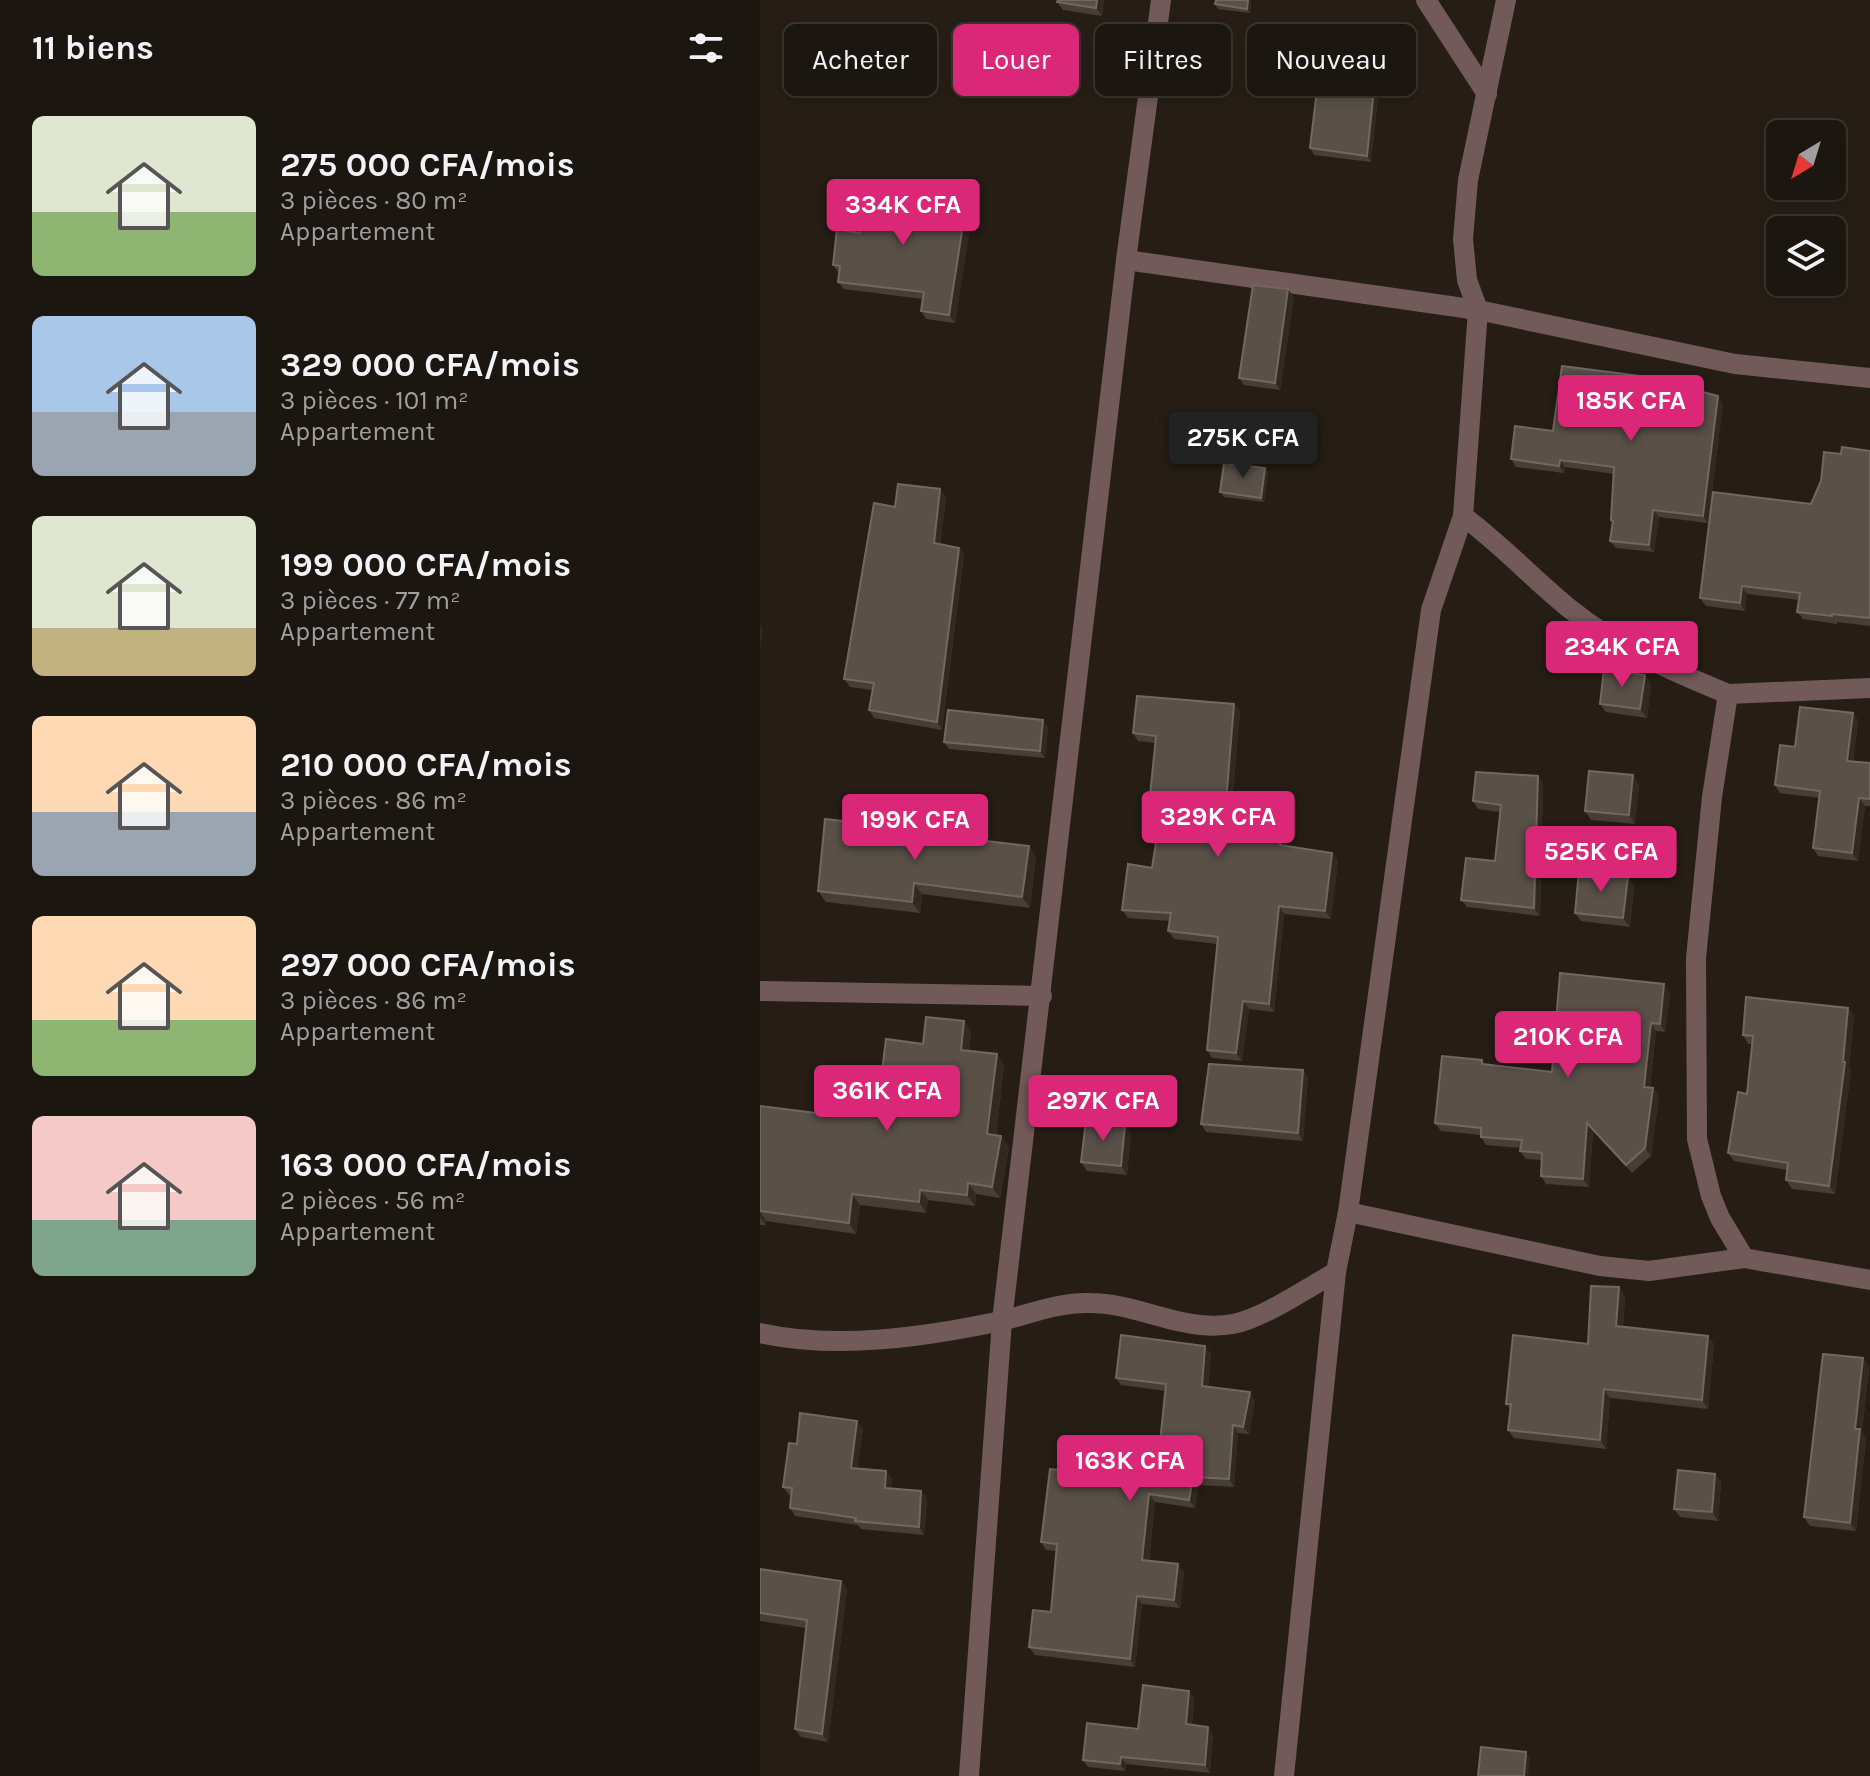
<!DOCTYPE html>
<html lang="fr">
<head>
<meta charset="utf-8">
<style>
  body { margin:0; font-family:Karla,sans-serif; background:#29231e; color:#f1f3f6; height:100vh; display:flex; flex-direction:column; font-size:30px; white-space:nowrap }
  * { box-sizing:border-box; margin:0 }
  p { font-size:26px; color:#a09f9f }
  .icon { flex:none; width:44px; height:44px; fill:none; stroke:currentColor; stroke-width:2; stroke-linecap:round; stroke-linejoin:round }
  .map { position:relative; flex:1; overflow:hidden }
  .drawer { display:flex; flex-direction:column; background:#1c1610; width:760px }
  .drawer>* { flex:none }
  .hud { position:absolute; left:24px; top:24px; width:760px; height:72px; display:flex; gap:16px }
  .needle { width:52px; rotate:218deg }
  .buttons { position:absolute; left:1006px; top:120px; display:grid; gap:16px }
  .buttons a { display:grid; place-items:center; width:80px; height:80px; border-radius:12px; background:#1c1610; box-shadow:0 4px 12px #0003,0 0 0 2px #3a3530; font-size:40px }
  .price { position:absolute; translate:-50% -68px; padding:0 18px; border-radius:8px; background:#db2777; color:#fff; font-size:26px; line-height:52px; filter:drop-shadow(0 2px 4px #0008) }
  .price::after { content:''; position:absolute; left:50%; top:48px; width:24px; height:18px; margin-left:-12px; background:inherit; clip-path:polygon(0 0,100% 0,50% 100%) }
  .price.on { background:#222; color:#fff }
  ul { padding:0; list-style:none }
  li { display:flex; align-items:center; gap:24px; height:200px; padding:0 32px }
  li span { display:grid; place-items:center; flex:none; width:224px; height:160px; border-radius:12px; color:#555 }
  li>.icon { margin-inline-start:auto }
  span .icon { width:96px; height:96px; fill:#fffc; stroke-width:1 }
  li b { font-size:34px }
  h2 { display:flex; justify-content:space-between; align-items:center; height:96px; padding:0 32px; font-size:34px }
  .tag { padding:0 28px; border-radius:12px; background:#1c1610; box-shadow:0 4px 12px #0003,0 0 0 2px #3a3530; font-size:28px; line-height:72px }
  .tag.on { background:#db2777; color:#fff }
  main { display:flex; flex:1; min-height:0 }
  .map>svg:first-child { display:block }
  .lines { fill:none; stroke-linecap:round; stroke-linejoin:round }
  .minor { stroke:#725a5a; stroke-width:20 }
  .wall { fill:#473e35 }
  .shaded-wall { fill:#322920 }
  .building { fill:#595048; stroke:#716860; stroke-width:2 }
</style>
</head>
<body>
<main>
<section class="drawer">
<h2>11 biens<svg class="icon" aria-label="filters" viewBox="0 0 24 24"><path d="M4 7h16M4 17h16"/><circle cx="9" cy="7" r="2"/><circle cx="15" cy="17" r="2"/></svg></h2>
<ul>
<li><span style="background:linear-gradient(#dfe7d0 60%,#8fb573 0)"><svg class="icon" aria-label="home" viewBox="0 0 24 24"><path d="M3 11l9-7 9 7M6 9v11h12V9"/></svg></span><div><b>275 000 CFA/mois</b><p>3 pièces · 80 m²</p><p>Appartement</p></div></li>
<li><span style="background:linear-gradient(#a9c7e8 60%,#9aa5b1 0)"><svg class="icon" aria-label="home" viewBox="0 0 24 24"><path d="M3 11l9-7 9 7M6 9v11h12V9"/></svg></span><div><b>329 000 CFA/mois</b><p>3 pièces · 101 m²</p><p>Appartement</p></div></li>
<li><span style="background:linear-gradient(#dfe7d0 70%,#c2b280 0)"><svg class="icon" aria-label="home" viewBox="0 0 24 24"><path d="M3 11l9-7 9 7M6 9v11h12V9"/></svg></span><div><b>199 000 CFA/mois</b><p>3 pièces · 77 m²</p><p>Appartement</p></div></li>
<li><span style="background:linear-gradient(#ffd9b3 60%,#9aa5b1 0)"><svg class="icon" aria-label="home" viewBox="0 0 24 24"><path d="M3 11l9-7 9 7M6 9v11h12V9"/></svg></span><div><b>210 000 CFA/mois</b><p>3 pièces · 86 m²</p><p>Appartement</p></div></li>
<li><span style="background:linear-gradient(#ffd9b3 65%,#8fb573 0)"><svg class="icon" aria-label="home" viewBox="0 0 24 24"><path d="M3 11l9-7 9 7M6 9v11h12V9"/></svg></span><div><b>297 000 CFA/mois</b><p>3 pièces · 86 m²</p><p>Appartement</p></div></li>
<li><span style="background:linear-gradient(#f6c9c9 65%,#7fa58c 0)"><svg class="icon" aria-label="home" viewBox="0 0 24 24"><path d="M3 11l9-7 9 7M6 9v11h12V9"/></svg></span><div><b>163 000 CFA/mois</b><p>2 pièces · 56 m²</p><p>Appartement</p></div></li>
</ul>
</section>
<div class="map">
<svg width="1110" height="1776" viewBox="0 0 1110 1776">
  <rect width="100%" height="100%" fill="#261e15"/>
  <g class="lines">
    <g class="minor">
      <path d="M666,0L727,94"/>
      <path d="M366,260L718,310L975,364L1110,378"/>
      <path d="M703,516C742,545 773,579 810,609C858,648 912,671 968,694L952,797L936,958L937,1139L951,1196L960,1218L984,1258"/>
      <path d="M968,694L1110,688"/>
      <path d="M0,991L282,996"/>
      <path d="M588,1212L840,1266L889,1271L984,1258L1110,1280"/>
      <path d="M0,1333C77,1350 165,1337 241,1321C270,1314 299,1302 330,1303C378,1303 424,1333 473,1324C502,1319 549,1287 576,1272"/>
      <path d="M209,1776L242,1321L366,260L401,0"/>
      <path d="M524,1776L576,1272L588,1212L671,610L703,516L718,310L707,280L703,239L708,180L746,0"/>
    </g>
  </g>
  <g class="wall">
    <path d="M344,0L342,16L303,10L297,2Z"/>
    <path d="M491,0L490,13L458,9L455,4Z"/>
    <path d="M624,39L611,162L554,155L550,148L561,62L557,57Z"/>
    <path d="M198,208L197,217L204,218L210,226L195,323L166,319L161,311L162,299L84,289L78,282L79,273L73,265L100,233Z"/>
    <path d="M534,297L520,390L484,385L479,378Z"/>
    <path d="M963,404L948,523L899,517L894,552L856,548L850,541L853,523L851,520L854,474L805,467L804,473L756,467L751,459L793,431Z"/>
    <path d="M1110,452V626L1077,622V624L1043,619L1037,612L1039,600L987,594L985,611L946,606L940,598L1051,504L1081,454Z"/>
    <path d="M505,468L508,472L504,502L464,497L460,492Z"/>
    <path d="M186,497L180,544L199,548L204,555L182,730L114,718L109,710L112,690L90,687L84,679L135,507Z"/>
    <path d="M891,684L887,718L846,712L840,704Z"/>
    <path d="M474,704L480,712L471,814L523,821L528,829L527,846L572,853L578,861L571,919L524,914L514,1012L489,1009L482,1061L452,1058L447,1050L457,944L414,939L408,931L410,921L368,918L362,910L392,868L402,804H396L390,796L395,743L378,741L373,733Z"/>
    <path d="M1093,713L1098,721L1093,762L1110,763V806H1105L1098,861L1058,856L1053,848L1059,798L1020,793L1015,785L1035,747Z"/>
    <path d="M288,727L285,758L189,749L184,742Z"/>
    <path d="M783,784L780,916L707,907L701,900L735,861L740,812L718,809L713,801Z"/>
    <path d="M879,784L875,824L831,820L825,811Z"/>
    <path d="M160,829L163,833L269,846L276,857L270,908L162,894L160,913L66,902L58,891Z"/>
    <path d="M874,885L870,927L821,921L815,913Z"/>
    <path d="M910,992L905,1032L896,1031L890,1088H893L899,1096L891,1156L872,1173L833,1131L829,1187L786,1184L781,1176L782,1160L766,1159L760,1151L761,1148L726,1145L721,1137V1135L681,1131L675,1123L725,1065L792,1072Z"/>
    <path d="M1088,1008L1094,1016L1089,1068L1091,1070L1075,1194L1032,1189L1026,1180L1027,1170L974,1161L968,1153L987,1094L992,1044H988L983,1035Z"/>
    <path d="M204,1021L211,1032L209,1051L237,1054L244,1065L236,1136L249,1147L240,1198L216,1194L215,1206L168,1200L166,1213L100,1205L96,1234L6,1221V1225H0V1106L64,1114L119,1095L163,1044Z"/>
    <path d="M543,1070L548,1078L543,1141L446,1132L441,1124Z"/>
    <path d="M371,1133L367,1175L327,1171L321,1162Z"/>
    <path d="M859,1287L865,1296L863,1327L954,1344L948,1409L850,1398L846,1449L754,1438L748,1430L751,1410L746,1404L828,1344Z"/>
    <path d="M445,1346L451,1354L448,1386L495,1400L489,1434L478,1433L474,1487L438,1485L435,1508L395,1502L389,1561L424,1572L420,1608L382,1604L375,1667L275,1655L269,1647L291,1612L296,1551L286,1550L281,1542L317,1472L399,1452L406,1391L361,1385L356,1378Z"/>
    <path d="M1103,1358L1109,1367L1102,1432L1106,1438L1096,1531L1050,1526L1044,1517Z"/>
    <path d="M103,1429L97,1469L126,1471L132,1479L131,1488L161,1491L167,1499L164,1535L101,1529L98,1525L35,1516L30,1508L31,1495H29L23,1487L37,1444Z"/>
    <path d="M961,1482L958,1521L920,1517L914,1509Z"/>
    <path d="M0,1569L81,1581L87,1590L68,1742L41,1737L35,1729L46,1628L0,1621Z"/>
    <path d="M434,1698L432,1725L453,1734L450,1773L366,1764L365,1771L328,1767L323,1760Z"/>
  </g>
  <g class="shaded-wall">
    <path d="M337,0H344L342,16L336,8Z"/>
    <path d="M488,0H491L490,13L487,9Z"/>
    <path d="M620,32L624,39L611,162L607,156Z"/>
    <path d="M192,200L198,208L196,224L190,216Z"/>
    <path d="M204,218L210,226L195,323L189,315Z"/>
    <path d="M528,289L534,297L520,390L515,383Z"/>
    <path d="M958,396L963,404L948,523L943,516Z"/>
    <path d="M800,460L805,467L804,473L799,466Z"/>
    <path d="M505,468L508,472L504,502L501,498Z"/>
    <path d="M180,489L186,497L179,551L174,543Z"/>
    <path d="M893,510L899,517L894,552L889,545Z"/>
    <path d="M199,548L204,555L182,730L177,722Z"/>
    <path d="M982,586L987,594L985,611L980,603Z"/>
    <path d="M0,625L3,629L0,650Z"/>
    <path d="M885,675L891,684L887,718L880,709Z"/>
    <path d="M474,704L480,712L471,822L465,814Z"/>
    <path d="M1093,713L1098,721L1092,769L1087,761Z"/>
    <path d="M283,720L288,727L285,758L280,751Z"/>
    <path d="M873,775L879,784L875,824L869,815Z"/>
    <path d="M778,776L783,784L780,916L774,908Z"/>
    <path d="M1099,798L1105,806L1098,861L1092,853Z"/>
    <path d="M523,821L528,829L526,853L520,845Z"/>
    <path d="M269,846L276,857L270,908L262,897Z"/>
    <path d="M572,853L578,861L571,919L565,911Z"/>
    <path d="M868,876L874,885L870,927L863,918Z"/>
    <path d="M154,883L162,894L160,913L152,902Z"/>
    <path d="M519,906L524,914L514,1012L509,1004Z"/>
    <path d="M904,984L910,992L905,1032L900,1024Z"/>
    <path d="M483,1001L489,1009L482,1061L476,1053Z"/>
    <path d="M1088,1008L1094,1016L1089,1068L1091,1070L1075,1194L1069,1186Z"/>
    <path d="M204,1021L211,1032L208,1061L201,1050Z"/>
    <path d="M891,1023L896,1031L889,1095L884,1087Z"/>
    <path d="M237,1054L244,1065L235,1145L227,1134Z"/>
    <path d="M543,1070L548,1078L543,1141L538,1133Z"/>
    <path d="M893,1088L899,1096L891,1156L885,1148Z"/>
    <path d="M827,1123L833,1131L829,1187L823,1179Z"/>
    <path d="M365,1125L371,1133L367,1175L361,1166Z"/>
    <path d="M241,1136L249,1147L240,1198L232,1187Z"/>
    <path d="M208,1183L216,1194L215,1206L207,1195Z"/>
    <path d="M160,1190L168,1200L166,1213L159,1202Z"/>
    <path d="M92,1194L100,1205L96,1234L89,1223Z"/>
    <path d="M0,1212L6,1221V1225L0,1217Z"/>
    <path d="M859,1287L865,1296L862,1335L856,1326Z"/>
    <path d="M948,1336L954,1344L948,1409L942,1400Z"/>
    <path d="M445,1346L451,1354L448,1393L442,1386Z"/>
    <path d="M1103,1358L1109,1367L1102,1432L1106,1438L1096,1531L1090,1523L1095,1429Z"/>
    <path d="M844,1389L850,1398L846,1449L840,1440Z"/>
    <path d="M490,1392L495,1400L489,1434L483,1427Z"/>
    <path d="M97,1421L103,1429L96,1476L91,1468Z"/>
    <path d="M473,1425L478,1433L474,1487L469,1479Z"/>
    <path d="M126,1471L132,1479L130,1496L125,1488Z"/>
    <path d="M955,1474L961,1482L958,1521L952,1512Z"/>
    <path d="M433,1477L438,1485L435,1508L429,1500Z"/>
    <path d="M161,1491L167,1499L164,1535L159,1527Z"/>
    <path d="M389,1494L395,1502L388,1568L382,1560Z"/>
    <path d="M418,1564L424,1572L420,1608L414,1600Z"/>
    <path d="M81,1581L87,1590L68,1742L62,1734Z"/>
    <path d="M377,1596L382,1604L375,1667L370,1659Z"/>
    <path d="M429,1691L434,1698L431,1731L426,1724Z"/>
    <path d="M448,1727L453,1734L450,1773L445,1765Z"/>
    <path d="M766,1752L770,1757L768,1776H764Z"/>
    <path d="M361,1757L366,1764L365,1771L360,1764Z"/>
  </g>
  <g class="building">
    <path d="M298,0H337L336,8L297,2Z"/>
    <path d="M456,0H488L487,9L455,4Z"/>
    <path d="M561,25L620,32L607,156L550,148L561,57H557Z"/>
    <path d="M105,188L192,200L190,216L204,218L189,315L161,311L164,292L78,282L80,266L73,265L77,229L100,233Z"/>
    <path d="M493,285L528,289L515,383L479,378Z"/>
    <path d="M802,366L928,382L927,388L958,396L943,516L893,510L889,545L850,541L853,521L851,520L854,467L800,460L799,466L751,459L755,426L793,431Z"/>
    <path d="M1082,447L1110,451V618L1072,614V616L1037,612L1040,593L982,586L980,603L940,598L953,492L1051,504L1061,481L1064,452L1081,454Z"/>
    <path d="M464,463L505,468L501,498L460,492Z"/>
    <path d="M138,484L180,489L174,543L199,548L177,722L109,710L114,683L84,679L114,503L135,507Z"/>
    <path d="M844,669L885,675L880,709L840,704Z"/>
    <path d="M377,696L474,704L465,814L523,821L520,845L572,853L565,911L519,906L509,1004L483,1001L476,1053L447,1050L458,937L408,931L411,913L362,910L368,864L392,868L403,797L390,796L396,736L373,733Z"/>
    <path d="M1040,707L1093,713L1087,761L1110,763V799L1099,798L1092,853L1053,848L1060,791L1015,785L1020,745L1035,747Z"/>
    <path d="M188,710L283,720L280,751L184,742Z"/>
    <path d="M829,771L873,775L869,815L825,811Z"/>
    <path d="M716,772L778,776L774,908L701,900L706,858L735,861L741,805L713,801Z"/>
    <path d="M65,819L160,829L159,833L269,846L262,897L154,883L152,902L58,891Z"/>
    <path d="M819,870L868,876L863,918L815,913Z"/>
    <path d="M800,973L904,984L900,1024L891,1023L884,1087L893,1088L885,1148L866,1165L827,1123L823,1179L781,1176L782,1153L760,1151L762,1140L721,1137V1128L675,1123L682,1056L722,1060V1064L792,1072Z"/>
    <path d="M986,997L1088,1008L1083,1062H1085L1069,1186L1026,1180L1028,1163L968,1153L978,1092L987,1094L993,1036L983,1035Z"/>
    <path d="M166,1017L204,1021L201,1050L237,1054L227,1134L241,1136L232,1187L208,1183L207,1195L160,1190L159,1202L92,1194L89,1223L0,1211V1106L64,1114L68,1088L119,1095L126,1039L163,1044Z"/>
    <path d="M449,1064L543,1070L538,1133L441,1124Z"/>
    <path d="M326,1120L365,1125L361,1166L321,1162Z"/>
    <path d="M831,1286L859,1287L856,1326L948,1336L942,1400L844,1389L840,1440L748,1430L751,1404H746L753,1335L828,1344Z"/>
    <path d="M361,1335L445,1346L442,1386L490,1392L483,1427L473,1425L469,1479L433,1477L429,1500L389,1494L382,1560L418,1564L414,1600L377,1596L370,1659L269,1647L273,1610L291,1612L297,1544L281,1542L290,1469L317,1472L320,1443L399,1452L406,1384L356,1378Z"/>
    <path d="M1063,1354L1103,1358L1095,1429H1100L1090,1523L1044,1517Z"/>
    <path d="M40,1413L97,1421L91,1468L126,1471L125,1488L161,1491L159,1527L95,1521L96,1518L30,1508L32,1488L23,1487L29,1443L37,1444Z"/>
    <path d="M918,1470L955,1474L952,1512L914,1509Z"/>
    <path d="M0,1569L81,1581L62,1734L35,1729L47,1620L0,1613Z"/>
    <path d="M383,1685L429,1691L426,1724L448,1727L445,1765L361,1757L360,1764L323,1760L327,1723L378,1729Z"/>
    <path d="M721,1747L766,1752L764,1776H718Z"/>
  </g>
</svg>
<div class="buttons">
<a><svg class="needle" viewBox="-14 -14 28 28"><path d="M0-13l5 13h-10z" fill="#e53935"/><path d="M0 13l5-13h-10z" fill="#a09f9f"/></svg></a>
<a><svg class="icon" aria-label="layers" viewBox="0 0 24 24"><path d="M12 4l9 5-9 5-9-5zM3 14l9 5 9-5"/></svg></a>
</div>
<b class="price" style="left:143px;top:247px">334K CFA</b>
<b class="price" style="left:871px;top:443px">185K CFA</b>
<b class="price on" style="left:483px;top:480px">275K CFA</b>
<b class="price" style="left:862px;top:689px">234K CFA</b>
<b class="price" style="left:458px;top:859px">329K CFA</b>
<b class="price" style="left:155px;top:862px">199K CFA</b>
<b class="price" style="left:841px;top:894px">525K CFA</b>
<b class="price" style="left:808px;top:1079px">210K CFA</b>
<b class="price" style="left:127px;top:1133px">361K CFA</b>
<b class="price" style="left:343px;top:1143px">297K CFA</b>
<b class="price" style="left:370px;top:1503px">163K CFA</b>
<div class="hud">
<a class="tag">Acheter</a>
<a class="tag on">Louer</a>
<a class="tag">Filtres</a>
<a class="tag">Nouveau</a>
</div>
</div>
</main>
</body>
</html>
